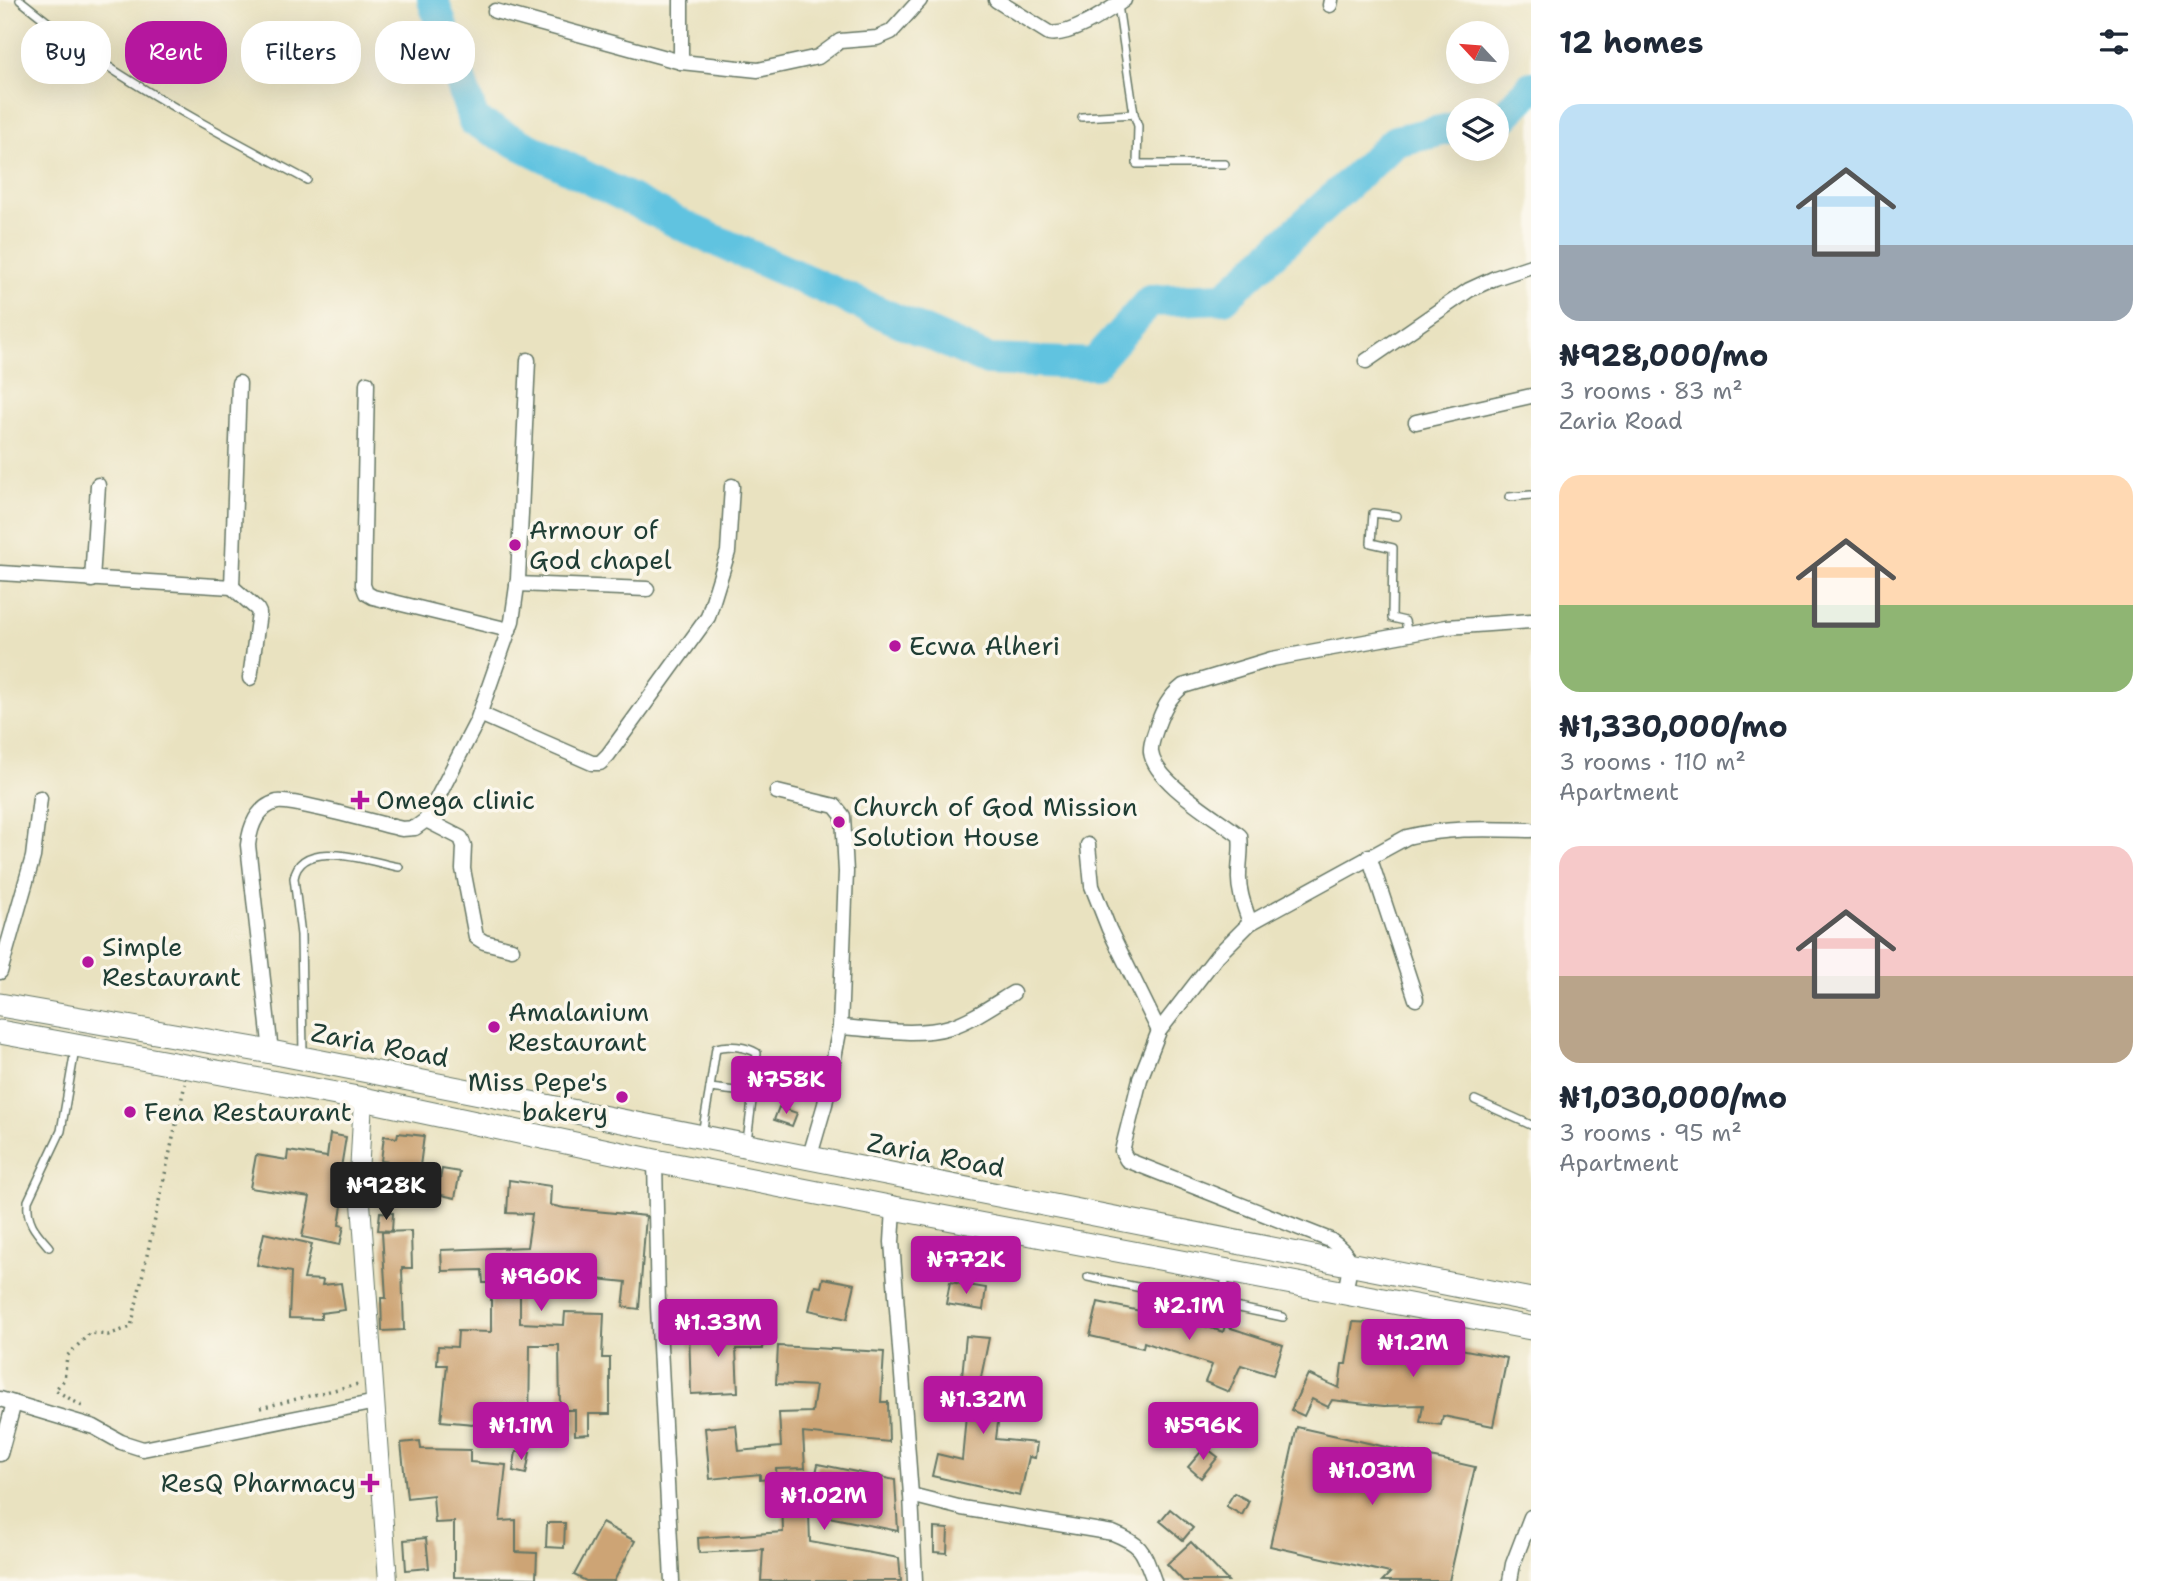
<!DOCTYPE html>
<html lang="en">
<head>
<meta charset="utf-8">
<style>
  body { margin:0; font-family:"Shantell Sans",sans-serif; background:#f6f6f7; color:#1f2937; height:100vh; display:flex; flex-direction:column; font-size:26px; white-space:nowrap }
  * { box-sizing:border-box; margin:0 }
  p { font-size:23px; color:#747a83 }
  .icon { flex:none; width:38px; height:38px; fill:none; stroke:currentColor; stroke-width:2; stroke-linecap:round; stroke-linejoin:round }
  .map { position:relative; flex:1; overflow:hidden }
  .drawer { display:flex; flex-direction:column; background:#fff; width:630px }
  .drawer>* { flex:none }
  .hud { position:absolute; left:21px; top:21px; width:665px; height:63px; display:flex; gap:14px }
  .needle { width:46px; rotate:296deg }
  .tools { position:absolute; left:1446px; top:21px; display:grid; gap:14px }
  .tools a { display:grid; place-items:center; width:63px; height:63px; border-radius:50%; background:#fff; box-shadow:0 7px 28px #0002; font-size:35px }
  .price { position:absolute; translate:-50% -60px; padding:0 16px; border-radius:7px; background:#b5179e; color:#fff; font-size:23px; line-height:46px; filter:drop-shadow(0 2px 4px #0008) }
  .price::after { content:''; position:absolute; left:50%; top:42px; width:21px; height:16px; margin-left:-10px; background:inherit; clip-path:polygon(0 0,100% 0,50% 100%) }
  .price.on { background:#222; color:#fff }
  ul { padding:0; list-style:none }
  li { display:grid; align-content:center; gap:14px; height:371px; padding:0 28px }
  li span { display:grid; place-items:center; height:217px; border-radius:21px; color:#555 }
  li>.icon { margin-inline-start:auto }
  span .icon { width:126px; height:126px; fill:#fffc; stroke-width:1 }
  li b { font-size:30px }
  h2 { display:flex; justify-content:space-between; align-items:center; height:84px; padding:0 28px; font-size:30px }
  .pill { padding:0 24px; border-radius:28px; background:#fff; box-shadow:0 7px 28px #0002; font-size:24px; line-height:63px }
  .pill.on { background:#b5179e; color:#fff }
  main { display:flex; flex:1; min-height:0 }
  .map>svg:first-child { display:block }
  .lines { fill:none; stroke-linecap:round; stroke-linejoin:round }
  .river { stroke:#61c3e0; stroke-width:32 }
  .building { fill:#cda474 }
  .service-casing { stroke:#667765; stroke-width:10 }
  .minor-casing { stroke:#667765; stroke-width:17 }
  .tertiary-casing { stroke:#667765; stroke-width:20 }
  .trunk-casing { stroke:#667765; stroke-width:25 }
  .path { stroke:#667765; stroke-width:3.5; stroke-dasharray:2 5; stroke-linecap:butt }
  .service { stroke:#fff; stroke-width:7 }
  .minor { stroke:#fff; stroke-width:14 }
  .tertiary { stroke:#fff; stroke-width:18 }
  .trunk { stroke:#fff; stroke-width:23 }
  .poi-dot { fill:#b5179e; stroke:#fbf7ec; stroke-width:2.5 }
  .labels { text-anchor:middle; stroke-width:7; stroke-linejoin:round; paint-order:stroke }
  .poi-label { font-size:26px; fill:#1f3d34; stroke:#fbf7ec; text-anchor:start }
  .street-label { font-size:26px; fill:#1f3d34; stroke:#fbf7ec }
</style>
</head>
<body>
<main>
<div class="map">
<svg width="1531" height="1581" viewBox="0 0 1531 1581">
  <rect width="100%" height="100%" fill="#fbf7ec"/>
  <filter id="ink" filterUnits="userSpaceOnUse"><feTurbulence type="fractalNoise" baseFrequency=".0143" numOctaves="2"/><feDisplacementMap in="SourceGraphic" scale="14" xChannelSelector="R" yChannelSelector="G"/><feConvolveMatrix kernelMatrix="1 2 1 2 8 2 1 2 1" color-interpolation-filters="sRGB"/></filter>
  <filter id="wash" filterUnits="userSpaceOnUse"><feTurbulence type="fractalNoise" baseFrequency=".00686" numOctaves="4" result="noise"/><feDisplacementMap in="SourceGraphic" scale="28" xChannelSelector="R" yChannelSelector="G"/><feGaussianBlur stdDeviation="1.57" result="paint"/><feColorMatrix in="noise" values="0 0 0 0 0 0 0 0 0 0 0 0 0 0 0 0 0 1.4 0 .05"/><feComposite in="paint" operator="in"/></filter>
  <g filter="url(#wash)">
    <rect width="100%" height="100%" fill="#e9e2c0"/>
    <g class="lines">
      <g class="river">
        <path d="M433,0L474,121L692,230L988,360L1094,364L1150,301L1224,298L1395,141L1458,127"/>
        <path d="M1496,118L1505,116L1531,87"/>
      </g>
    </g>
    <g id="blocks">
      <g class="building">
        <path d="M779,1107L797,1113L792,1126L774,1120Z"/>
        <path d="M398,1133L424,1136L420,1166L381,1161L384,1136L397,1138Z"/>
        <path d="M330,1134L346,1137L337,1192L344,1193L339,1225L344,1226L340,1245L302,1237L310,1197L250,1188L256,1155L287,1160L288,1151L327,1157Z"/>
        <path d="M442,1169L460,1172L455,1198L437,1194Z"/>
        <path d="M509,1180L551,1186L550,1205L564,1208L646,1216L639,1309L623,1307L626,1282L577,1277L576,1297L550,1295L552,1276L520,1274V1323L564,1325L565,1312L604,1313L602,1358H610V1414H589V1434L575,1435V1410H560L559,1345H530L529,1429L441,1421L447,1365H437L438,1346L457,1347L458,1331L491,1332V1283H483L482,1270L442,1271L441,1250L527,1247L532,1214L507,1213Z"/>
        <path d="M380,1212L393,1213L392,1231L378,1230Z"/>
        <path d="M411,1231L412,1268H402L404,1330L382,1331L381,1298H386L382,1232Z"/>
        <path d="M264,1233L312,1244L304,1279L323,1280L322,1285L341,1283L345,1310L321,1313V1319L289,1318L291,1272L257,1265Z"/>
        <path d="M823,1278L855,1284L847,1319L809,1310L815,1286L821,1287Z"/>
        <path d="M950,1282L986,1288L983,1310L946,1304Z"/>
        <path d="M1098,1302L1163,1316L1165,1313L1223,1332L1225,1326L1283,1345L1273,1375L1241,1365L1229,1392L1205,1382L1212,1365L1144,1342L1143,1348L1090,1336Z"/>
        <path d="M1353,1322L1373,1323L1372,1338L1425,1344L1426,1340L1445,1342V1346L1507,1358L1493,1426L1443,1416L1441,1425L1420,1422L1423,1405L1384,1406L1332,1400L1328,1407L1312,1399L1304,1416L1291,1410L1308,1374L1339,1388L1342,1364H1346Z"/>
        <path d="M689,1330L763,1332V1349H736L738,1392L691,1394Z"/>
        <path d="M966,1336L989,1338L974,1412L999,1414L996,1439L1037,1443L1035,1458L1029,1457L1020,1496L932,1476L937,1454L962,1460L966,1415L952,1411L957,1376H962Z"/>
        <path d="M778,1346L884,1352L881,1402H888L889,1442L803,1433L805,1468L776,1469L777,1478L760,1480V1474L710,1479L705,1428L736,1425L739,1451L781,1447L779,1413L812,1412L816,1386L776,1384Z"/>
        <path d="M1297,1427L1475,1467L1449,1581H1382L1390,1573L1270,1546Z"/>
        <path d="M420,1441L421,1449L470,1450V1462L506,1465L500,1521L516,1520V1552L537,1553L536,1578L454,1577V1522L435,1523L433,1495L407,1498L401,1443Z"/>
        <path d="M1205,1447L1218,1457L1201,1478L1188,1467Z"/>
        <path d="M516,1452H530L526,1474L513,1471Z"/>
        <path d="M818,1464L895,1480L898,1531L809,1513L810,1542L899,1558L901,1581H761L763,1549L699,1553L698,1538L783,1532L782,1498L811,1497Z"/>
        <path d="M1234,1493L1249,1501L1242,1515L1226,1506Z"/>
        <path d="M1170,1509L1193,1528L1183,1540L1160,1521Z"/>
        <path d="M547,1523H565L564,1548L546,1547Z"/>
        <path d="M602,1523L635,1541L614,1581H586L574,1575Z"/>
        <path d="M934,1528L948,1529L947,1553L934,1552Z"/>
        <path d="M426,1538L429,1568L406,1570L404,1540Z"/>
        <path d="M1191,1542L1228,1581H1183L1167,1564Z"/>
      </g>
    </g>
  </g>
  <g filter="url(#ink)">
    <use href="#blocks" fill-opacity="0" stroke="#667765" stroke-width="2"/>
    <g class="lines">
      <defs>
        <g id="service">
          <path d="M20,0C51,25 82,49 115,71C177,111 242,145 307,180"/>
          <path d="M1118,5L1134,114L1138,126L1137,164H1225"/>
          <path d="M1082,117L1134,114"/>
          <path d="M1509,497L1531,495"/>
          <path d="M1397,516L1373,513L1371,543L1393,548L1392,618L1405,621L1408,634"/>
          <path d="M303,1054L301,935L294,878C301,836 371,862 399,867"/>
          <path d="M710,1088L716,1048C728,1044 747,1047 757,1053L753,1093"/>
          <path d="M1475,1100L1531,1125"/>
          <path d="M702,1134L710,1088L753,1093L747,1141"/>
          <path d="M49,1247C36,1232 26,1222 28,1201L61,1131L75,1050"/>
          <path d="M1088,1277L1283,1317"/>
          <path d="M1220,1304L1227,1274"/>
        </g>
        <g id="minor">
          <path d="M996,0L1049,33C1070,37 1106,12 1124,0"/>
          <path d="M1330,5L1331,0"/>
          <path d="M495,11L681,62L758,70L818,57L840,41L877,38L891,32L920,0"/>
          <path d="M681,62V0"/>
          <path d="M1366,361L1469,290L1495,278L1531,266"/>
          <path d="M367,383L363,585L366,593L373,597L509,630"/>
          <path d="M1416,422L1531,396"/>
          <path d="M0,573L232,587L239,383"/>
          <path d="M92,580L98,485"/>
          <path d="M517,584L647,589"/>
          <path d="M232,587L257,609L259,613L250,678"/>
          <path d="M480,714L592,763H600L608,755L708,617L728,552L732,486"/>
          <path d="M777,792L835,806L843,816L846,872L840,1027L825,1104L809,1159"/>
          <path d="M426,820L461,838L464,846L463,869L476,937L484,942L512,949"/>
          <path d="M1088,845L1092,886L1109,929L1159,1031"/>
          <path d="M1369,856L1416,999"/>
          <path d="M1250,923C1245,908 1238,891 1239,875C1239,861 1242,849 1240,836C1218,818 1154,782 1151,752C1150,743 1155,734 1157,726C1163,709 1169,697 1183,686L1272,659L1447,627L1531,621"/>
          <path d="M0,972L33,857L40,798"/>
          <path d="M840,1027C875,1029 916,1037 950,1027C972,1020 993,1005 1013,993"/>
          <path d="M271,1052L248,845C250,827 257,807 277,802C293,799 380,824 402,829L415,828L426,820L477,721L512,621L518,579L528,360"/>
          <path d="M655,1161L658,1307L672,1581"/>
          <path d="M894,1208L892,1242L911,1495L915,1581"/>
          <path d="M1345,1293C1350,1264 1356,1258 1330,1240L1127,1160L1122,1151L1140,1079L1159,1031L1217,956L1250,923L1407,837C1448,827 1489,829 1531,830"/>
          <path d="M0,1399L94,1427L121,1442L143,1449L376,1402"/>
          <path d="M0,1454L14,1403"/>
          <path d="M911,1495L962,1508L1113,1533C1143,1545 1143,1551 1154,1581"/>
          <path d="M1510,1581L1513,1564L1531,1517"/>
        </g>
        <path id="tertiary" d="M363,1099L359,1175L388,1581"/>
        <g id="trunk">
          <path d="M0,1005L271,1052L1531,1300"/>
          <path d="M0,1032L363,1099L655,1161L894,1208L1531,1328"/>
        </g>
      </defs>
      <use href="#service" class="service-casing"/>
      <use href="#minor" class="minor-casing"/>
      <use href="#tertiary" class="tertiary-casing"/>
      <use href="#trunk" class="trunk-casing"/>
      <g class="path">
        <path d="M82,1406L55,1390L64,1380L67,1356L90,1333L108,1335L131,1327L185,1084"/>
        <path d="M260,1408L358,1384"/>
      </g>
      <use href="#service" class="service"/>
      <use href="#minor" class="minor"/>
      <use href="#tertiary" class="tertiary"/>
      <use href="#trunk" class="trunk"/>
    </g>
  </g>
  <g class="poi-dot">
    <circle cx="515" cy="545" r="7"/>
    <circle cx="895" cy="646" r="7"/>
    <path d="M356.5 789.5h7v7h7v7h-7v7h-7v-7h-7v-7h7z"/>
    <circle cx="839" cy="822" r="7"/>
    <circle cx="88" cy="962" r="7"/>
    <circle cx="494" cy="1027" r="7"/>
    <circle cx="622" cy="1097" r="7"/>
    <circle cx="130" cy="1112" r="7"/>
    <path d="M366.5 1472.5h7v7h7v7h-7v7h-7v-7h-7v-7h7z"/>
  </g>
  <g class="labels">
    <g class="poi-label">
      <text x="529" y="539">Armour of<tspan x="529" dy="30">God chapel</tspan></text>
      <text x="909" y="655">Ecwa Alheri</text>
      <text x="376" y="809">Omega clinic</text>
      <text x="853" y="816">Church of God Mission<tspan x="853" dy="30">Solution House</tspan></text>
      <text x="102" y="956">Simple<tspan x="102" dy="30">Restaurant</tspan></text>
      <text x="508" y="1021">Amalanium<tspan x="508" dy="30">Restaurant</tspan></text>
      <text x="608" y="1091" text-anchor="end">Miss Pepe's<tspan x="608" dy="30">bakery</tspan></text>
      <text x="144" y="1121">Fena Restaurant</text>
      <text x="356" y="1492" text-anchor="end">ResQ Pharmacy</text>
    </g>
    <g class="street-label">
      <text transform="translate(380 1045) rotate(11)" y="9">Zaria Road</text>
      <text transform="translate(936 1155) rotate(11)" y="9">Zaria Road</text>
    </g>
  </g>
</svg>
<div class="tools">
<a><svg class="needle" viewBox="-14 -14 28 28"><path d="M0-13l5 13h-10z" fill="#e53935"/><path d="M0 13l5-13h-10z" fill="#747a83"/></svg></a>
<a><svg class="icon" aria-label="layers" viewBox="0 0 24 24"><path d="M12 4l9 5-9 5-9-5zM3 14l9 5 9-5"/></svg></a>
</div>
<b class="price" style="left:786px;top:1116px">₦758K</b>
<b class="price on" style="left:386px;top:1222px">₦928K</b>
<b class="price" style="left:966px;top:1296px">₦772K</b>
<b class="price" style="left:541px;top:1313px">₦960K</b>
<b class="price" style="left:1189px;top:1342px">₦2.1M</b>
<b class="price" style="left:718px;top:1359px">₦1.33M</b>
<b class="price" style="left:1413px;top:1379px">₦1.2M</b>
<b class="price" style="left:983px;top:1436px">₦1.32M</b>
<b class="price" style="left:521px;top:1462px">₦1.1M</b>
<b class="price" style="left:1203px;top:1462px">₦596K</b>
<b class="price" style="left:1372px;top:1507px">₦1.03M</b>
<b class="price" style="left:824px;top:1532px">₦1.02M</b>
<div class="hud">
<a class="pill">Buy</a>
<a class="pill on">Rent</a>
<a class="pill">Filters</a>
<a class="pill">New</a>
</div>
</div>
<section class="drawer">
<h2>12 homes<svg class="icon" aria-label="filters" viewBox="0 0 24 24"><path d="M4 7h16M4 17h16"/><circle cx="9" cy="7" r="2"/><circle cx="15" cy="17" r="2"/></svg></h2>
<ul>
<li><span style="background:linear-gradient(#bfe0f5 65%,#9aa5b1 0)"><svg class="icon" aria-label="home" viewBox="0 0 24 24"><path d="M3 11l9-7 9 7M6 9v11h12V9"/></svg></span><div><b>₦928,000/mo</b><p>3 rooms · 83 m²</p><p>Zaria Road</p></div></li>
<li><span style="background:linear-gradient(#ffd9b3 60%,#8fb573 0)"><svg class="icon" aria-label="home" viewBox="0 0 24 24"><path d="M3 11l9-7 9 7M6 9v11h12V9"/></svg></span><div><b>₦1,330,000/mo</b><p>3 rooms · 110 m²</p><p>Apartment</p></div></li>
<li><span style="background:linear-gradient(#f6c9c9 60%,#b9a48a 0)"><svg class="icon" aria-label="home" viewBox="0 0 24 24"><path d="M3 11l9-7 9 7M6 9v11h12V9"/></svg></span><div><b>₦1,030,000/mo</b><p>3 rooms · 95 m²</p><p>Apartment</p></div></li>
</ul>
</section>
</main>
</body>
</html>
